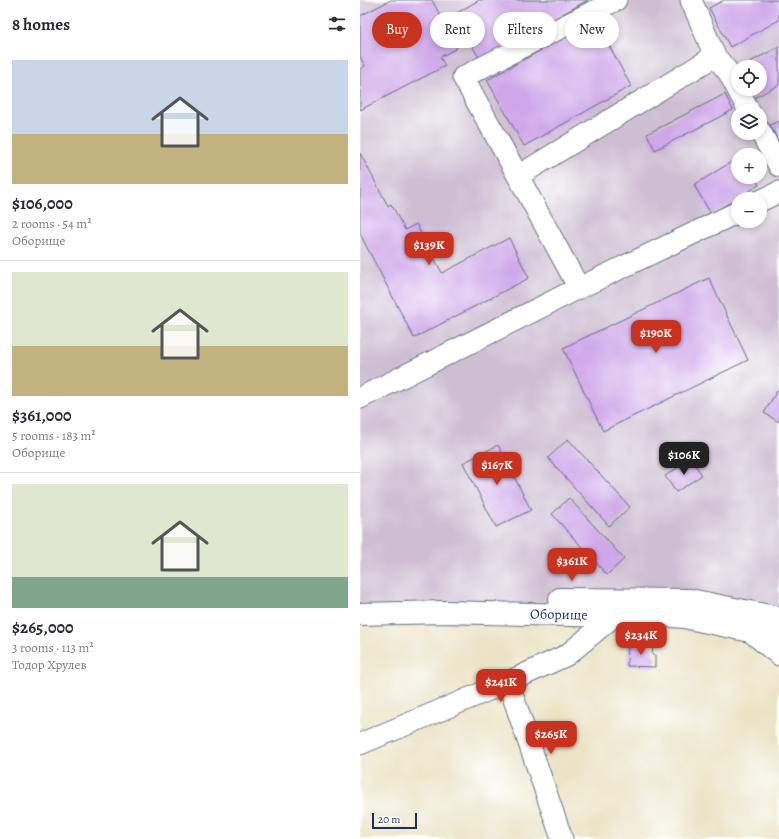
<!DOCTYPE html>
<html lang="en">
<head>
<meta charset="utf-8">
<style>
  body { margin:0; font-family:Alegreya,serif; background:#f7f7f7; color:#2b2b33; height:100vh; display:flex; flex-direction:column; font-size:15px; white-space:nowrap }
  * { box-sizing:border-box; margin:0 }
  p { font-size:13px; color:#7c7c81 }
  .icon { flex:none; width:22px; height:22px; fill:none; stroke:currentColor; stroke-width:2; stroke-linecap:round; stroke-linejoin:round }
  .map { position:relative; flex:1; overflow:hidden }
  .drawer { display:flex; flex-direction:column; background:#fff; width:360px }
  .drawer>* { flex:none }
  .hud { position:absolute; left:12px; top:12px; width:347px; height:36px; display:flex; gap:8px }
  .controls { position:absolute; left:371px; top:60px; display:grid; gap:8px }
  .controls a { display:grid; place-items:center; width:36px; height:36px; border-radius:50%; background:#fff; box-shadow:0 2px 6px #0003; font-size:20px }
  .scale { position:absolute; left:12px; bottom:10px; width:45px; box-sizing:border-box; padding-left:4px; border:2px solid #1b2f5e; border-top:0; font-size:11px; line-height:14px; white-space:nowrap; color:#1b2f5e; -webkit-text-stroke:3px #fff; paint-order:stroke }
  .price { position:absolute; translate:-50% -34px; padding:0 9px; border-radius:8px; background:#c8321e; color:#fff; font-size:13px; line-height:26px; filter:drop-shadow(0 1px 2px #0008) }
  .price::after { content:''; position:absolute; left:50%; top:24px; width:12px; height:9px; margin-left:-6px; background:inherit; clip-path:polygon(0 0,100% 0,50% 100%) }
  .price.current { background:#222; color:#fff }
  ul { padding:0; list-style:none }
  li { display:grid; align-content:center; gap:8px; height:212px; padding:0 12px }
  li+li { border-top:1px solid #e1e1e2 }
  li span { display:grid; place-items:center; height:124px; border-radius:0px; color:#555 }
  li>.icon { margin-inline-start:auto }
  span .icon { width:72px; height:72px; fill:#fffc; stroke-width:1 }
  li b { font-size:17px }
  h2 { display:flex; justify-content:space-between; align-items:center; height:48px; padding:0 12px; font-size:17px }
  .tag { padding:0 14px; border-radius:18px; background:#fff; box-shadow:0 2px 6px #0003; font-size:14px; line-height:36px }
  .tag.current { background:#c8321e; color:#fff }
  main { display:flex; flex:1; min-height:0 }
  .map>svg:first-child { display:block }
  .industrial { fill:#cebed2; fill-rule:evenodd }
  .building { fill:#cea6e9 }
  .lines { fill:none; stroke-linecap:round; stroke-linejoin:round }
  .minor-casing { stroke:#646e82; stroke-width:23 }
  .major-casing { stroke:#646e82; stroke-width:24 }
  .minor { stroke:#fff; stroke-width:21 }
  .major { stroke:#fff; stroke-width:22 }
  .labels { text-anchor:middle; stroke-width:3; stroke-linejoin:round; paint-order:stroke }
  .street-label { font-size:14px; fill:#1b2f5e; stroke:#fff }
</style>
</head>
<body>
<main>
<section class="drawer">
<h2>8 homes<svg class="icon" aria-label="filters" viewBox="0 0 24 24"><path d="M4 7h16M4 17h16"/><circle cx="9" cy="7" r="2"/><circle cx="15" cy="17" r="2"/></svg></h2>
<ul>
<li><span style="background:linear-gradient(#c9d6e8 60%,#c2b280 0)"><svg class="icon" aria-label="home" viewBox="0 0 24 24"><path d="M3 11l9-7 9 7M6 9v11h12V9"/></svg></span><div><b>$106,000</b><p>2 rooms · 54 m²</p><p>Оборище</p></div></li>
<li><span style="background:linear-gradient(#dfe7d0 60%,#c2b280 0)"><svg class="icon" aria-label="home" viewBox="0 0 24 24"><path d="M3 11l9-7 9 7M6 9v11h12V9"/></svg></span><div><b>$361,000</b><p>5 rooms · 183 m²</p><p>Оборище</p></div></li>
<li><span style="background:linear-gradient(#dfe7d0 75%,#7fa58c 0)"><svg class="icon" aria-label="home" viewBox="0 0 24 24"><path d="M3 11l9-7 9 7M6 9v11h12V9"/></svg></span><div><b>$265,000</b><p>3 rooms · 113 m²</p><p>Тодор Хрулев</p></div></li>
</ul>
</section>
<div class="map">
<svg width="419" height="839" viewBox="0 0 419 839">
  <rect width="100%" height="100%" fill="#fff"/>
  <filter id="ink" filterUnits="userSpaceOnUse"><feTurbulence type="fractalNoise" baseFrequency=".025" numOctaves="2"/><feDisplacementMap in="SourceGraphic" scale="8" xChannelSelector="R" yChannelSelector="G"/><feConvolveMatrix kernelMatrix="1 2 1 2 8 2 1 2 1" color-interpolation-filters="sRGB"/></filter>
  <filter id="wash" filterUnits="userSpaceOnUse"><feTurbulence type="fractalNoise" baseFrequency=".012" numOctaves="4" result="noise"/><feDisplacementMap in="SourceGraphic" scale="16" xChannelSelector="R" yChannelSelector="G"/><feGaussianBlur stdDeviation="0.9" result="paint"/><feColorMatrix in="noise" values="0 0 0 0 0 0 0 0 0 0 0 0 0 0 0 0 0 1.4 0 .05"/><feComposite in="paint" operator="in"/></filter>
  <g filter="url(#wash)">
    <rect width="100%" height="100%" fill="#ebe3c4"/>
    <path class="industrial" d="M0,0H419V646L369,636L274,623L0,624ZM378,67H400V89H378ZM378,111H400V133H378ZM378,155H400V177H378ZM378,199H400V221H378Z"/>
    <g id="blocks">
      <g class="building">
        <path d="M31,0H72L97,48L80,57L85,66L0,110V69L5,66L0,57V16Z"/>
        <path d="M119,0H228L120,60L95,14Z"/>
        <path d="M364,0H419V20L370,47L349,8Z"/>
        <path d="M235,20L271,86L164,146L127,80Z"/>
        <path d="M419,47V85L394,98L389,89H400V67H380Z"/>
        <path d="M365,94L373,110L295,150L287,134Z"/>
        <path d="M419,121V142L410,125Z"/>
        <path d="M0,153L28,206L31,204L45,230L56,224L82,273L149,238L169,278L54,338L0,234Z"/>
        <path d="M378,158V177H394L399,185L351,214L334,185Z"/>
        <path d="M349,278L388,360L243,431L203,348Z"/>
        <path d="M417,391L419,393V422L404,413Z"/>
        <path d="M208,439L270,507L249,526L188,458Z"/>
        <path d="M138,445L171,510L136,527L103,463Z"/>
        <path d="M331,459L342,475L316,492L305,476Z"/>
        <path d="M209,498L264,559L247,575L192,514Z"/>
        <path d="M268,645L293,646L292,655H295V667L267,666Z"/>
      </g>
    </g>
  </g>
  <g filter="url(#ink)">
    <use href="#blocks" fill-opacity="0" stroke="#646e82" stroke-width="1"/>
    <g class="lines">
      <defs>
        <g id="minor">
          <path d="M331,0L355,56L369,73L389,111"/>
          <path d="M400,131L419,166"/>
          <path d="M158,176L355,56"/>
          <path d="M400,201L419,192"/>
          <path d="M219,288L158,176L103,77L256,0"/>
          <path d="M0,398L219,288L378,212"/>
          <path d="M390,631L419,655"/>
          <path d="M148,682L202,839"/>
          <path d="M0,744L148,682L207,655L254,616"/>
        </g>
        <g id="major">
          <path d="M200,599L330,600L419,618"/>
          <path d="M0,614L85,612L254,616L300,615L324,617L419,637"/>
        </g>
      </defs>
      <use href="#minor" class="minor-casing"/>
      <use href="#major" class="major-casing"/>
      <use href="#minor" class="minor"/>
      <use href="#major" class="major"/>
    </g>
  </g>
  <g class="labels">
    <g class="street-label">
      <text transform="translate(199 614) rotate(1)" y="5">Оборище</text>
    </g>
  </g>
</svg>
<div class="controls">
<a><svg class="icon" aria-label="locate" viewBox="0 0 24 24"><circle cx="12" cy="12" r="6"/><path d="M12 2v4M12 18v4M2 12h4M18 12h4"/></svg></a>
<a><svg class="icon" aria-label="layers" viewBox="0 0 24 24"><path d="M12 4l9 5-9 5-9-5zM3 14l9 5 9-5"/></svg></a>
<a>+</a>
<a>−</a>
</div>
<div class="scale">20 m</div>
<b class="price" style="left:69px;top:266px">$139K</b>
<b class="price" style="left:296px;top:354px">$190K</b>
<b class="price current" style="left:324px;top:476px">$106K</b>
<b class="price" style="left:137px;top:486px">$167K</b>
<b class="price" style="left:212px;top:582px">$361K</b>
<b class="price" style="left:281px;top:656px">$234K</b>
<b class="price" style="left:141px;top:703px">$241K</b>
<b class="price" style="left:191px;top:755px">$265K</b>
<div class="hud">
<a class="tag current">Buy</a>
<a class="tag">Rent</a>
<a class="tag">Filters</a>
<a class="tag">New</a>
</div>
</div>
</main>
</body>
</html>
